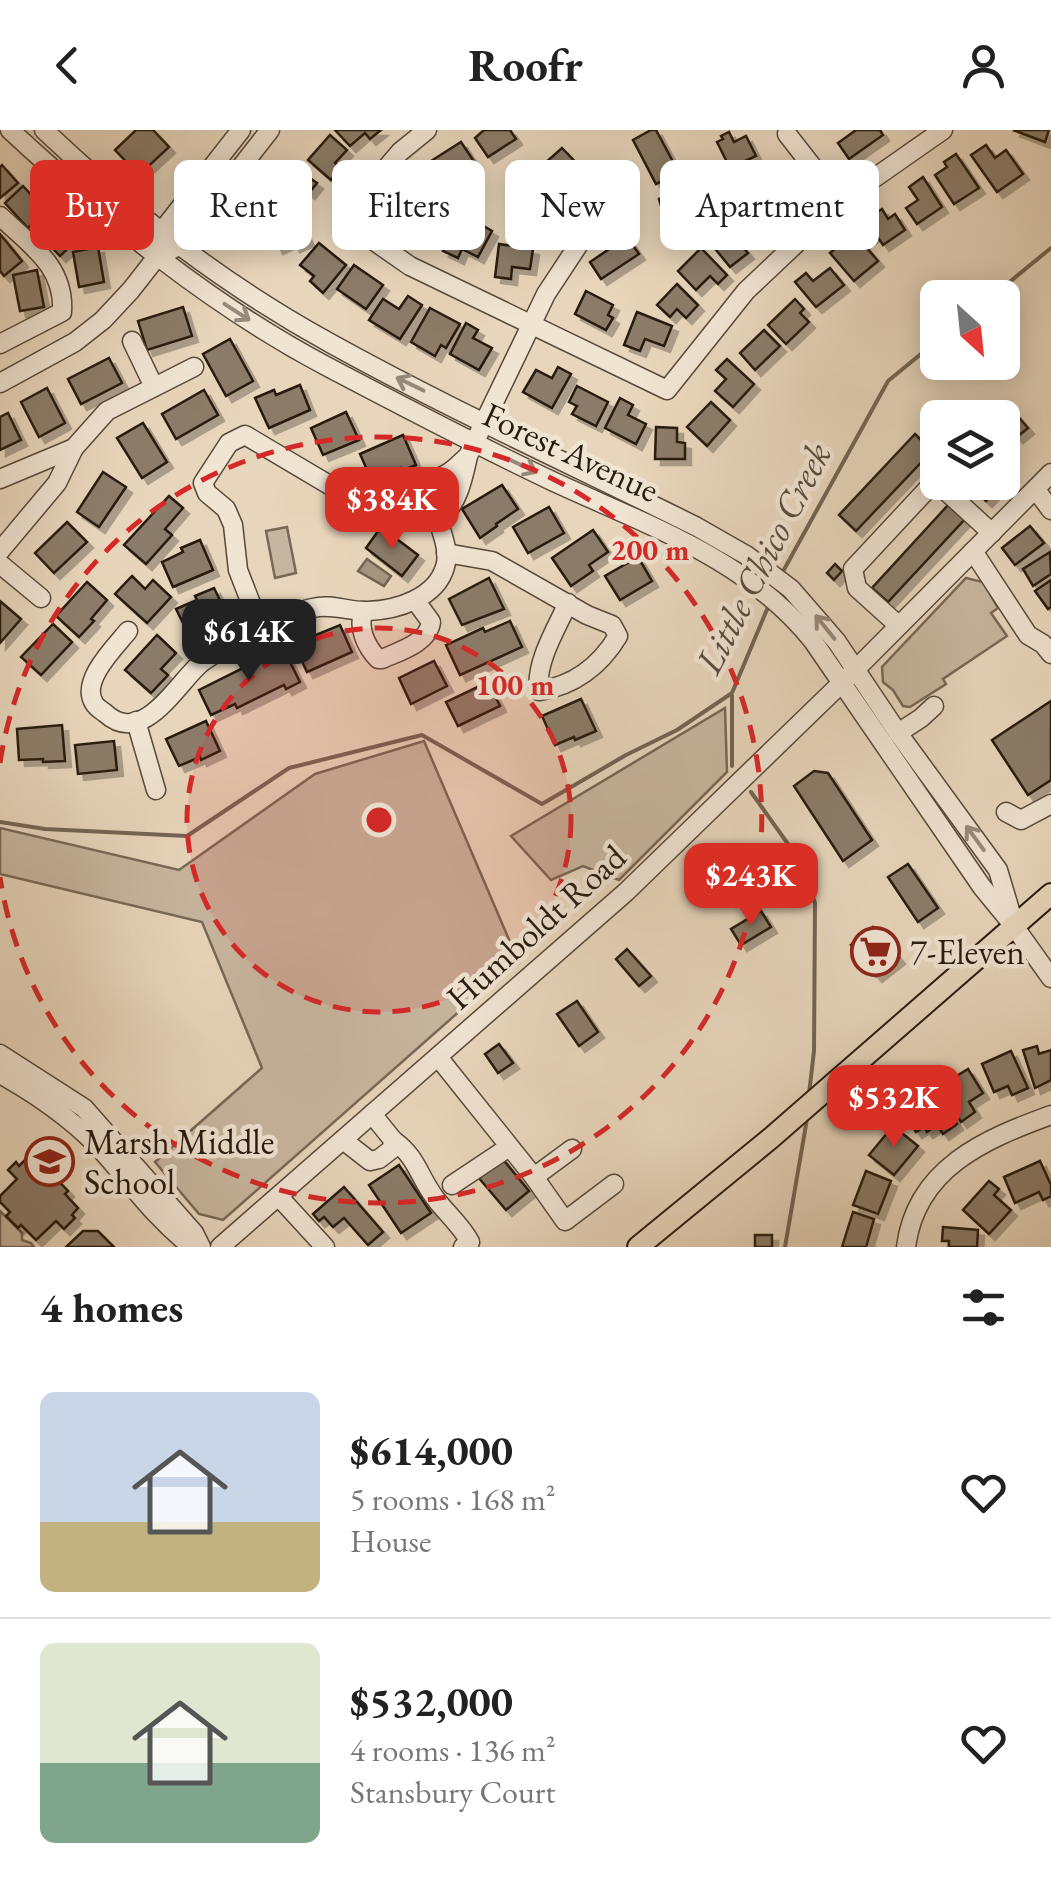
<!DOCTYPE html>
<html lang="en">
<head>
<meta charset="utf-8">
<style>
  body { margin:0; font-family:"EB Garamond",serif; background:#f6f6f6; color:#222; height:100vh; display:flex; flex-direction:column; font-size:38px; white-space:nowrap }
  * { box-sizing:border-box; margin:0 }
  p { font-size:32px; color:#767676 }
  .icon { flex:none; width:55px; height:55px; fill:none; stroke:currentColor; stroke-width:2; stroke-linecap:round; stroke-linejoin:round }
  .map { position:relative; height:1117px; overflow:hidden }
  .side { display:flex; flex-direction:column; background:#fff; flex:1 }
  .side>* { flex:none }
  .hud { position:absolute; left:30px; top:30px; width:992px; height:90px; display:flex; gap:20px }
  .needle { width:65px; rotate:153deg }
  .controls { position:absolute; left:920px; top:150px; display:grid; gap:20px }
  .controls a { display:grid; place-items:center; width:100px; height:100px; border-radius:15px; background:#fff; box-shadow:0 5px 25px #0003; font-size:50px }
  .price { position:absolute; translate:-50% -85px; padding:0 22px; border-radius:20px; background:#d93025; color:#fff; font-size:32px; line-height:65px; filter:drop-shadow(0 2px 5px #0008) }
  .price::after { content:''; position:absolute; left:50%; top:60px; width:30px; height:22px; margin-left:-15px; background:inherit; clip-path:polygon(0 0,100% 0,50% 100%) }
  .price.active { background:#222; color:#fff }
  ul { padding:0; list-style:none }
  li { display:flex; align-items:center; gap:30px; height:250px; padding:0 40px }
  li+li { border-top:2px solid #e0e0e0 }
  li span { display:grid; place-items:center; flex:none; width:280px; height:200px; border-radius:15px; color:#555 }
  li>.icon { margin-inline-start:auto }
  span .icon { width:120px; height:120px; fill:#fffc; stroke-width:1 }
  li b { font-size:42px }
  h2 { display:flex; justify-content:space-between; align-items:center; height:120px; padding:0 40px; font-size:42px }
  .chip { padding:0 35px; border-radius:15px; background:#fff; box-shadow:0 5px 25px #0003; font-size:35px; line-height:90px }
  .chip.active { background:#d93025; color:#fff }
  header { display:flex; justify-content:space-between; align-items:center; height:130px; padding:0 40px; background:#fff; font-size:45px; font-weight:700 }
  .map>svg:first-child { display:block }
  .green { fill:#c7b69f; stroke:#776857; stroke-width:2.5 }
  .water { fill:#a69681; stroke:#736453; stroke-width:2.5 }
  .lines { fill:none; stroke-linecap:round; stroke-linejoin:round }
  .stream { stroke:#736453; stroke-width:4 }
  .building { fill:#8b7c69; stroke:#271a0f; stroke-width:2.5; filter:url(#shadow) }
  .minor-casing { stroke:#57493a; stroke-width:21 }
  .major-casing { stroke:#271a0f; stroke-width:24 }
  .minor { stroke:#f0e4d3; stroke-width:18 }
  .major { stroke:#e8d6bc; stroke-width:20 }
  .oneway { stroke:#96897b }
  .ring { fill:none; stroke:#d62828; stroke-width:5; stroke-dasharray:18 12 }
  .labels { text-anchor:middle; stroke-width:9; stroke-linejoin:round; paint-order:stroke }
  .street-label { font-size:35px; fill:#271a0f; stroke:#f0e4d3 }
  .poi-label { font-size:35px; fill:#271a0f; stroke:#f0e4d3; text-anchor:start }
  .water-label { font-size:38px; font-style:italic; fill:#5a4c3d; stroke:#f0e4d3 }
  .centre { fill:#d62828; stroke:#f0e4d3; stroke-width:5 }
  .ring-label { font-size:30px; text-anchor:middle; font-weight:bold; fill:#d62828; stroke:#f0e4d3; stroke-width:9; stroke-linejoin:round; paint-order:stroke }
</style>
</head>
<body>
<header><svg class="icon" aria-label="back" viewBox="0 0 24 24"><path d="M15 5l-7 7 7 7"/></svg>Roofr<svg class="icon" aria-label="person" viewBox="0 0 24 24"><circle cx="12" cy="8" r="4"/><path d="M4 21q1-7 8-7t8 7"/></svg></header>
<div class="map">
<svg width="1051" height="1117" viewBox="0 0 1051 1117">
  <defs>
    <filter id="shadow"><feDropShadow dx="6" dy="6" stdDeviation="0" flood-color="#0004"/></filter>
  </defs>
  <rect width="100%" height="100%" fill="#e8d6bc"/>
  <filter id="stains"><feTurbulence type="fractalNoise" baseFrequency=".002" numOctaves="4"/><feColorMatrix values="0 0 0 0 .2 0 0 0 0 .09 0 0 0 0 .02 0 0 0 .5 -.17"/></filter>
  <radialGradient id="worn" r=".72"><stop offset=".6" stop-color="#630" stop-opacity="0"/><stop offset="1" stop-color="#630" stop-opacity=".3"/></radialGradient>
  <g class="green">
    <path d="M287,397L296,443L275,448L266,401Z"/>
    <path d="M966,448L983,452L998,478L991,483L1007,506L943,549L946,554L910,577L903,576L893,560L883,552L882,537Z"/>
    <path d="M725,578L727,642L619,750L583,736L551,750L511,706Z"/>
    <path d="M424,611L519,833L479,864L223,1090L199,1084L155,1032L262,938L202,792L0,744V698L179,740L315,644Z"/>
    <path d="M0,1081L22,1103V1110L31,1113L34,1117H0Z"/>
  </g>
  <path class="water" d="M367,429L391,446L384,456L358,441Z"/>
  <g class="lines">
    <g class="stream">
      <path d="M990,168L1051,118"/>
      <path d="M781,445L888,251L938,210"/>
      <path d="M732,566V636"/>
      <path d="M751,662L798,728L815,773L814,921L809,964"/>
      <path d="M0,692L45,699L187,706L289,638L422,605L542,674L626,625L677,600L732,563L768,477"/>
      <path d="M785,1117L807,989"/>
    </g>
  </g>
  <g class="building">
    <path d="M136,0H153L169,17L139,45L115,20Z"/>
    <path d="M335,0H381L370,9L365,3L350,16Z"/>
    <path d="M484,0H510L516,9L488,27L475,8Z"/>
    <path d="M651,0H656L679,43L656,54L633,10Z"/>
    <path d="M856,0H880L883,5L849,29L838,13Z"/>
    <path d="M1013,0H1049L1045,12Z"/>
    <path d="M729,2L734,12L746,6L756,26L730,38L717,12L723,9L721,6Z"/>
    <path d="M330,5L347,20L335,33L341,38L331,50L308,30Z"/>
    <path d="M461,12L477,36L466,43L468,46L454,55L448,46L443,49L431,31Z"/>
    <path d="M986,15L995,28L1006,20L1023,44L997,62L971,25Z"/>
    <path d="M562,18L582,39L556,63L536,41Z"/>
    <path d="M956,24L979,58L954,74L935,45L947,37L944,32Z"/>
    <path d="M290,34L317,53L309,63L304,59L290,78L269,63Z"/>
    <path d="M2,35L18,53L0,68V37Z"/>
    <path d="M774,36L789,55L798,49L811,67L791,83L762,45Z"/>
    <path d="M413,45L434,56L427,70L440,77L421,107L396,93L405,79L397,75Z"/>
    <path d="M923,47L942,77L917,94L906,78L918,70L909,57Z"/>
    <path d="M23,56L46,81L28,98L5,73Z"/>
    <path d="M531,56L552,68L543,84L556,91L548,106L513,87Z"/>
    <path d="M690,61L698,92L668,100L659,69Z"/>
    <path d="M757,62L781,91L770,100L764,92L749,104L731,83Z"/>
    <path d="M882,79L888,89L895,84L905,100L883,115L875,103L871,107L861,93Z"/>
    <path d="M287,80L296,100L302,97L308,110L294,116L292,111L277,118L265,90Z"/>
    <path d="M56,82L80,107L60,126L36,101Z"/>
    <path d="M458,92L476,101L480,94L492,101L478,127L462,119L458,128L443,121Z"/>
    <path d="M734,96L744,107L738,112L748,123L730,137L712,115Z"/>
    <path d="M854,103L878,131L854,151L830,123Z"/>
    <path d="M0,104L22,131L4,146L0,141Z"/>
    <path d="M627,107L639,124L601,149L590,132Z"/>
    <path d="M319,113L346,135L323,163L310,151L314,146L300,135Z"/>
    <path d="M499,114L533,119L530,139L512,137L511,149L495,147Z"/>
    <path d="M98,117L104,152L79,157L73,122Z"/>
    <path d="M701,118L727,145L718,154L710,146L696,160L678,141Z"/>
    <path d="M354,135L383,155L366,179L337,159Z"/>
    <path d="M830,138L844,155L816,177L795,152L806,143L813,151Z"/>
    <path d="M37,140L44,177L20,181L13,145Z"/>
    <path d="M677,154L698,175L686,188L677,179L670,187L657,175Z"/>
    <path d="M586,161L613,175L608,185L613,188L606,200L575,184Z"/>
    <path d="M408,166L422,175L400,209L369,190L383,169L399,179Z"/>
    <path d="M795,169L804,179L800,183L809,192L786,214L768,195Z"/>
    <path d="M183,177L192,206L147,220L138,191Z"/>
    <path d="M430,178L460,194L446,218L441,215L435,226L411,212Z"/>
    <path d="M637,182L672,196L664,216L645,209L640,221L624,215Z"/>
    <path d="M466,193L478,200L473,208L492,218L479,240L450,224Z"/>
    <path d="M764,200L780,216L755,240L740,223Z"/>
    <path d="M230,209L253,251L226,266L203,224Z"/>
    <path d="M109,228L122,253L81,274L68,249Z"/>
    <path d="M727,229L754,254L733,277L715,261L726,249L716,240Z"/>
    <path d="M558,237L571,244L552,278L523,262L536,240L552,248Z"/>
    <path d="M300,255L310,280L269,298L255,268L274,260L276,265Z"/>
    <path d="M577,256L608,272L596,296L572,284L577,276L569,272Z"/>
    <path d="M47,258L65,293L39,307L21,272Z"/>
    <path d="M204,260L218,285L176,309L162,284Z"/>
    <path d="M620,268L633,275L628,285L646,294L636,314L605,298Z"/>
    <path d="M711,272L730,290L707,316L687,297Z"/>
    <path d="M1008,275L1028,298L1017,307L1009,298L1002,304V288H994Z"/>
    <path d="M346,282L359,310L323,325L311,298Z"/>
    <path d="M8,283L21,310L0,320V287Z"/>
    <path d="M938,292V316H937L925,305Z"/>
    <path d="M143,293L167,332L142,348L117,308Z"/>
    <path d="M656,297L677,298V312L685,313V329H655Z"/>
    <path d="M915,304L932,321L856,401L839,385Z"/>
    <path d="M403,305L416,335L402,341L401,338L372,351L360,324Z"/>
    <path d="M103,342L126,357L99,397L77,382Z"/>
    <path d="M966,352H999L1001,355L986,371Z"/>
    <path d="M502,355L518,379L496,394L497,396L480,408L462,379Z"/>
    <path d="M169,366L183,378L165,399L172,405L146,434L124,415Z"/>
    <path d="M949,374L965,389L888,472L872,458Z"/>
    <path d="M549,377L564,403L528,423L513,397Z"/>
    <path d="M67,392L87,412L54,443L35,423Z"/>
    <path d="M1030,396L1044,413L1015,435L1002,418Z"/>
    <path d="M381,397L418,425L402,446L366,418Z"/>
    <path d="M593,400L608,422L589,435L593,441L571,456L552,428Z"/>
    <path d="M200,410L213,440L173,457L162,432L183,422L181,418Z"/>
    <path d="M1050,422L1051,444L1033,456L1023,439Z"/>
    <path d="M638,427L652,451L620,470L605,446Z"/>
    <path d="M835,434L842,441L834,450L827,443Z"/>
    <path d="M132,446L145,459L153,450L171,467L147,493L115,464Z"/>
    <path d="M489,448L504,479L462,495L449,469Z"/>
    <path d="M1051,450V477L1048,479L1035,461Z"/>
    <path d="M87,452L107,470L91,489L94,491L79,507L56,486Z"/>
    <path d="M214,458L229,489L211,497L209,493L188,503L176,479L197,470L195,466Z"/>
    <path d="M0,471L21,489L0,513Z"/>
    <path d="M510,491L522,517L460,545L446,515L483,498L485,502Z"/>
    <path d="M53,494L72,512L41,545L21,527Z"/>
    <path d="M340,495L352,522L307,542L294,514Z"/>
    <path d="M157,505L176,523L161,539L168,545L151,563L125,540Z"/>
    <path d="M286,524L300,552L286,559L284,555L237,578L235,574L211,585L199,560L263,528L266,534Z"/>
    <path d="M434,531L447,556L411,574L399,548Z"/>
    <path d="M488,552L500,576L458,596L446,572Z"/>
    <path d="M581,569L596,601L575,610L574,607L555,615L542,586Z"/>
    <path d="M1051,571V650L1028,665L992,610Z"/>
    <path d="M206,591L220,621L201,630L200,627L179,636L166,609Z"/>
    <path d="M62,595L65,631L43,632V629L19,630L17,599Z"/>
    <path d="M114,611L117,640L78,644L75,615Z"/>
    <path d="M814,641L828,643L872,710L843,731L794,656Z"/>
    <path d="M721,726L737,756L716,768L703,746L715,740L711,732Z"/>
    <path d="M908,734L938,778L918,792L888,747Z"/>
    <path d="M761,781L771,797L741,815L731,799Z"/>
    <path d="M873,797L899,828L876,846L851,815Z"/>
    <path d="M627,819L651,846L639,856L616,829Z"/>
    <path d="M577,871L598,902L579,916L557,884Z"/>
    <path d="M499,914L513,933L498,943L485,924Z"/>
    <path d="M1037,916L1039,924L1051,920V950L1035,958L1023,920Z"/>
    <path d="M1011,921L1028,958L1012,965L1008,956L994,962L982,934Z"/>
    <path d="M968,939L983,963L969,972L975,982L961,992L939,957Z"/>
    <path d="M934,958L957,994L943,1004L937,995L927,1002L924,997L916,1002L905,985L914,979L910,974Z"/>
    <path d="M893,996L918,1016L894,1045L869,1025Z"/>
    <path d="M28,1027L40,1039L44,1036L68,1061L65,1064L78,1078L72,1085L75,1088L64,1099L56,1091L36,1110L21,1095L18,1098L6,1086L10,1082L0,1072V1066L17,1049L8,1040L16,1032L19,1036Z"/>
    <path d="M501,1027L529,1061L506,1080L478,1047Z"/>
    <path d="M1040,1031L1051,1055V1066L1043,1070L1039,1062L1015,1073L1004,1047Z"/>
    <path d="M399,1035L431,1083L401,1103L369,1055Z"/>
    <path d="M866,1041L891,1051L878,1084L853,1075Z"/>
    <path d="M989,1051L999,1059L994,1065L1011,1080L989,1104L963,1080Z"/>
    <path d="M344,1057L383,1102L368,1115L344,1088L333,1097L324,1087L319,1091L313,1084Z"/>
    <path d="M853,1082L874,1089L866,1117H842Z"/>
    <path d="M943,1097L978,1100L977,1117H949V1111H942Z"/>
    <path d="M83,1101H98L114,1117H66Z"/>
    <rect x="755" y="1105" width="17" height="12"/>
  </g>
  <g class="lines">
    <defs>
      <g id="minor">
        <path d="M10,0C107,90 209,174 326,236C400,275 474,314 550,350C644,394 747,428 813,511L982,757L1014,796L1051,848"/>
        <path d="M44,0C129,81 226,156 330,213C449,279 575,336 697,397L746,425L791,459L837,512L898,603L998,740L1012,787"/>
        <path d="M427,0L400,22L345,86L374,111L410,136L667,260L746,161L840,72L943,0"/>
        <path d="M787,4L840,72"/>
        <path d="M0,86C30,115 65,136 62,182L0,214"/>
        <path d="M160,112L162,101L241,0"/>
        <path d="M132,211L154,257"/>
        <path d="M0,253L75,212L103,190L131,160L156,128L180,115L270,0"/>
        <path d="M468,326C463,349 458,375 438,390L421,387L411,374C417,349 429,354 448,343C455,339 462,331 468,326L546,164L604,76"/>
        <path d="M0,349L74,318L107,281L194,237"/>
        <path d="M1036,360L1051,380"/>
        <path d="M0,421L57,353L74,318"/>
        <path d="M973,421L1028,505L1043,514L1051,524"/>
        <path d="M446,423L492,431L587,485L612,495L618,506C600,536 573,556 539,561C535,533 556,499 568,473"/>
        <path d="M0,434L41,468"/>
        <path d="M363,481C358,499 366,516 378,529H382C400,521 428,513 431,492L415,470"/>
        <path d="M898,495L857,458L853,439L935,351L992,403"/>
        <path d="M261,499C278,492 295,481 313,478C331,473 349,482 368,481C397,480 436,468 445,437C450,422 442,404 438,390"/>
        <path d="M128,501C115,517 80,551 94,573C96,577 101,580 105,583C143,618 177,553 201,533C219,519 242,509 261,499L238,440L233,395L226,379L207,363L203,353L229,313L245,305L331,356L379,375L411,374"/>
        <path d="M136,591L156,660"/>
        <path d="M898,603L921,588L934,576"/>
        <path d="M1006,682L1021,690L1051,674"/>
        <path d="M0,924L84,978L194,1103L201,1117"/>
        <path d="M438,927L534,1047L572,1019"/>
        <path d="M0,944C41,967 81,995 111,1031C138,1063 159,1091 192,1117"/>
        <path d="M343,1010L370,1031L379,1029L392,1019L393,1010L372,984"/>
        <path d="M393,1010C417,1027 418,1045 435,1068C446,1083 461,1095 470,1112L463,1117"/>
        <path d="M534,1047L565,1091L614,1054"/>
        <path d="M452,1055L509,1017"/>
        <path d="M279,1067L325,1117"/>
        <path d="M220,1117L626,762L856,539L1051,343"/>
        <path d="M906,1117C916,1038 985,1009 1051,985"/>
      </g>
      <path id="major" d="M638,1117L771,1008L1051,764"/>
    </defs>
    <use href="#minor" class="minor-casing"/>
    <use href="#major" class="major-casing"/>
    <use href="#minor" class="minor"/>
    <use href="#major" class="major"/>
  </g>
  <defs><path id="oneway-shaft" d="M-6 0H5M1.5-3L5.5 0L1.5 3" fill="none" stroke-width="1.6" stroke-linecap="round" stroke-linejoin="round" transform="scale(2.5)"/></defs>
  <g class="oneway">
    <use href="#oneway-shaft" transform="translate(237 182) rotate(33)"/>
    <use href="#oneway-shaft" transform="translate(410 254) rotate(-154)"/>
    <use href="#oneway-shaft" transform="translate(523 336) rotate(26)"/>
    <use href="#oneway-shaft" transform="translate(825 497) rotate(-129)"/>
    <use href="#oneway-shaft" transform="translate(975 708) rotate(-126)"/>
  </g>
  <circle cx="379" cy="690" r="192" fill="#d62828" fill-opacity=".12"/>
  <g class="ring">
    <circle cx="379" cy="690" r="192"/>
    <path d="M0 633A383 383 0 1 1 0 747"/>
  </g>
  <defs>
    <symbol id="supermarket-ring" viewBox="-11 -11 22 22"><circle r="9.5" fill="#f0e4d3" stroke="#8f2418" stroke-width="1.5"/><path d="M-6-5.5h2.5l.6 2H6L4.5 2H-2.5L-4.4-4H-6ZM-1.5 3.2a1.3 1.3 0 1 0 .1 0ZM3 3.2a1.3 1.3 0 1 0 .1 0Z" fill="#8f2418"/></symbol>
    <symbol id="school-ring" viewBox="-11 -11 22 22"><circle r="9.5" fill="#f0e4d3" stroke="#8f2418" stroke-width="1.5"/><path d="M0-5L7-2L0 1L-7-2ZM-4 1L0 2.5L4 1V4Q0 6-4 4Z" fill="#8f2418"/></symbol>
  </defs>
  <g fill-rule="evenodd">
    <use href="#supermarket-ring" x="848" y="794" width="55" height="55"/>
    <use href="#school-ring" x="22" y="1004" width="55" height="55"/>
  </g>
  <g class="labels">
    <g class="street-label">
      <text transform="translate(571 322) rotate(25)" y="12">Forest Avenue</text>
      <text transform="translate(536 797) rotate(-42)" y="12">Humboldt Road</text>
    </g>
    <g class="poi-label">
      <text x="910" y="834">7-Eleven</text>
      <text x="84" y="1024">Marsh Middle<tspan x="84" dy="40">School</tspan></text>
    </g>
    <g class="water-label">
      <text transform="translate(763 428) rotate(-63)" y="13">Little Chico Creek</text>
    </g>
  </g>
  <circle cx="379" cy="690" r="15" class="centre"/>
  <g class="ring-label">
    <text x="650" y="430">200 m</text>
    <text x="515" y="565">100 m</text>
  </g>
  <rect width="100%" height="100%" filter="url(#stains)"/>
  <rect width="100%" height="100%" fill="url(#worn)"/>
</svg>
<div class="controls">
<a><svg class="needle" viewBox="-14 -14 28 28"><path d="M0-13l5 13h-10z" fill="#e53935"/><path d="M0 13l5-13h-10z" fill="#767676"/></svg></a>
<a><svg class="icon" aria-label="layers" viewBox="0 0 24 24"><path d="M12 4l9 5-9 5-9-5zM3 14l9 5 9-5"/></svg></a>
</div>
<b class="price" style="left:392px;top:422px">$384K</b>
<b class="price active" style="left:249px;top:554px">$614K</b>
<b class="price" style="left:751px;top:798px">$243K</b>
<b class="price" style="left:894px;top:1020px">$532K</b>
<div class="hud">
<a class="chip active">Buy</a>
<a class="chip">Rent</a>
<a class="chip">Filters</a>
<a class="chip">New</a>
<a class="chip">Apartment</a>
</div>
</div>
<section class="side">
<h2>4 homes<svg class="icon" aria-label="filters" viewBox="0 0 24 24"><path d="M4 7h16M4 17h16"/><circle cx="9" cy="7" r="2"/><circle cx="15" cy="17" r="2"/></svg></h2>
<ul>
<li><span style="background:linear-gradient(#c9d6e8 65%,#c2b280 0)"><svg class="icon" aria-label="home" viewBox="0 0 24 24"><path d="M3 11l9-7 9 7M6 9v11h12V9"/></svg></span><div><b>$614,000</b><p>5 rooms · 168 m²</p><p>House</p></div><svg class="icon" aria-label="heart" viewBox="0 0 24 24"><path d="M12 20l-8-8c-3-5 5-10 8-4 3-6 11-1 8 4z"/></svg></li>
<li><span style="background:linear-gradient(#dfe7d0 60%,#7fa58c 0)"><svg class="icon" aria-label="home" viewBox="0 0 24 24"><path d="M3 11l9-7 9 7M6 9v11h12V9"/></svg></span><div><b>$532,000</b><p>4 rooms · 136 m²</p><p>Stansbury Court</p></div><svg class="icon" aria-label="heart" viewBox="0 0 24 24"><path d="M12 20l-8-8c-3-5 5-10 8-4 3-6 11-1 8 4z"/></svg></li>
</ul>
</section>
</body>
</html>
